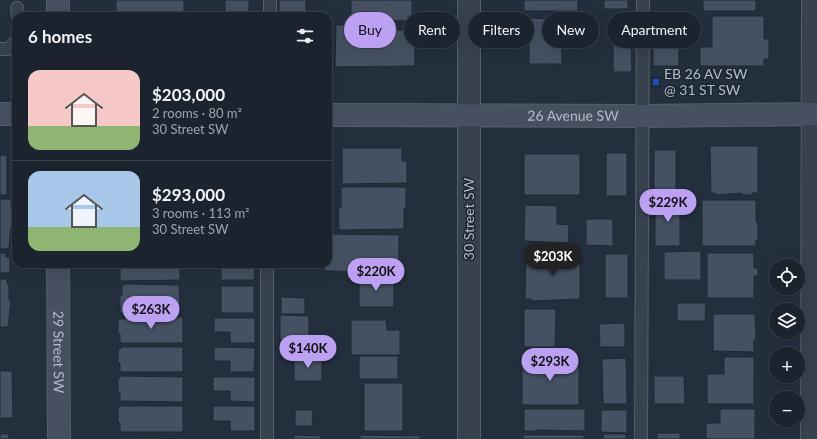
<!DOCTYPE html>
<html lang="en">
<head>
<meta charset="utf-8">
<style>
  body { margin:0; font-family:Lato,sans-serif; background:#242b36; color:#f1f3f6; height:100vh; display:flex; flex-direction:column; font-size:15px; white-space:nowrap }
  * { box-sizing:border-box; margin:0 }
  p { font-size:13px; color:#a0a4aa }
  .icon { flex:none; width:22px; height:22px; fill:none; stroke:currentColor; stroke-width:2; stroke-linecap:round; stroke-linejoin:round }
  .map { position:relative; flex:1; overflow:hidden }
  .side { position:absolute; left:12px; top:12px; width:320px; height:256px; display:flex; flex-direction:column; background:#1b232e; border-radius:12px; box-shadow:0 4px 16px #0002,0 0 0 1px #39404a }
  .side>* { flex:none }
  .hud { position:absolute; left:344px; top:12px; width:380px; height:36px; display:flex; gap:8px }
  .tools { position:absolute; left:769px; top:259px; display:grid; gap:8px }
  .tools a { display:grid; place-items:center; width:36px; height:36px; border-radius:50%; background:#1b232e; box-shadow:0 4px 16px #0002,0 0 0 1px #39404a; font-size:20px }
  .price { position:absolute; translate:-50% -34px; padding:0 9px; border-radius:14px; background:#bca0f2; color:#111; font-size:13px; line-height:26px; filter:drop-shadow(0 1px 2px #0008) }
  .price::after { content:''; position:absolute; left:50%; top:24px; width:12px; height:9px; margin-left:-6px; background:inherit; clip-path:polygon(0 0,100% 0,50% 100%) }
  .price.active { background:#222; color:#fff }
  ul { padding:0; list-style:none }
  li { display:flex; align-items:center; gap:12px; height:100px; padding:0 16px }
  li+li { border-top:1px solid #39404a }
  li span { display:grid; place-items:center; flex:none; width:112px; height:80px; border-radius:12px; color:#555 }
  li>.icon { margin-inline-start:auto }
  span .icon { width:48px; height:48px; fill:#fffc; stroke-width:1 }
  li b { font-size:17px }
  h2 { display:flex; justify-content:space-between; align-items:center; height:48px; padding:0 16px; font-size:17px }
  .tag { padding:0 14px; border-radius:18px; background:#1b232e; box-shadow:0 4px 16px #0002,0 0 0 1px #39404a; font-size:14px; line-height:36px }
  .tag.active { background:#bca0f2; color:#111 }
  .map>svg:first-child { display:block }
  .building { fill:#455162; stroke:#1f2835 }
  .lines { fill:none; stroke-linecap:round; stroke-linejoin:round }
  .lane-casing { stroke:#565f6c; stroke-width:14 }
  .street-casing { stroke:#565f6c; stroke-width:24 }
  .secondary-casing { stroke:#565f6c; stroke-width:24 }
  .lane { stroke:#38414e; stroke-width:12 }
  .street { stroke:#38414e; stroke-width:22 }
  .secondary { stroke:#465061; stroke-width:22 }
  .transit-dot { fill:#1a4fb4; stroke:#1d2633; stroke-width:1.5 }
  .labels { text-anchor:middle; stroke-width:3; stroke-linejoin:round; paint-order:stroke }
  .poi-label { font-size:14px; fill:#b4bcc9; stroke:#1d2633; text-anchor:start }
  .street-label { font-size:14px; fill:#b4bcc9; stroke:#1d2633 }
</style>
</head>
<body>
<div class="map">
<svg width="817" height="439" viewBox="0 0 817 439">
  <rect width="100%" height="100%" fill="#242f3e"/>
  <g class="building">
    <rect x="116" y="0" width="68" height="16"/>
    <rect x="225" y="0" width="24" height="16"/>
    <rect x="279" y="0" width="27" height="16"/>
    <path d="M351,0H412V21L351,20Z"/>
    <rect x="524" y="0" width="54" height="11"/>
    <rect x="604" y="0" width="24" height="9"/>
    <rect x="703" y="0" width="53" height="11"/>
    <path d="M712,16H764V39H769V59H764V66H700V47H712Z"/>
    <path d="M525,18L562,19V64H529V44H525Z"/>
    <rect x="653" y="19" width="26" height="47"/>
    <path d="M336,25H376V30H415V66L335,67Z"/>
    <rect x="328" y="26" width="4" height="28"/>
    <path d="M613,43H631L632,72H613Z"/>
    <path d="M710,146H758V193H752V195H742V193L715,195V193H711Z"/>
    <path d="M342,148H402V161H407V183L342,184Z"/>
    <rect x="654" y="150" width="22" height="42"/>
    <rect x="606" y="153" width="21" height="43"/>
    <rect x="524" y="154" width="56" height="41"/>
    <rect x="0" y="155" width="7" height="40"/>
    <path d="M341,187H406V208H404V229L339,230L338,208H341Z"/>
    <path d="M0,199H11V208H13V226H11L9,248L4,249H0Z"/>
    <rect x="655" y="200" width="25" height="46"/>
    <path d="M702,200H756V221L758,224V240H756V246H702Z"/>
    <path d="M525,205L557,206V224L569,225L568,243L524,241Z"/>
    <path d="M586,219H613V246L586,245Z"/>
    <path d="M328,234L399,235V272L324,271V264H328Z"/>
    <path d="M701,251V280H664V252Z"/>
    <path d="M0,253H6V257H10V273H0Z"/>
    <path d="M526,253H580V299L531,301V299H525Z"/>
    <path d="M707,253H754V268H758V276H754V298H707Z"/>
    <rect x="605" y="254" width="23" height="44"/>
    <path d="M120,264H180V280L120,281Z"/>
    <path d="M221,264H255L254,280H221Z"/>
    <path d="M364,276L394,278V307H359V279H364Z"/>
    <path d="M0,279H7V284H9V300H11L8,327H0Z"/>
    <path d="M125,284L179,285L180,306H177V312L120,313V295H122V286Z"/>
    <rect x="221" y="286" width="33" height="27"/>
    <path d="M281,297L305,298V314H281Z"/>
    <path d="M677,303H706L705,321H677Z"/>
    <path d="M524,309H556L555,347H524Z"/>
    <path d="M713,314H755L756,340H754V352L713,351Z"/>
    <path d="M280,315L309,316V340H280Z"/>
    <path d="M125,317H183V343H120V334H118V319H125Z"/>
    <path d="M214,318H255V343H230V332H214Z"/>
    <path d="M351,320H386L387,330H400V355H351Z"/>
    <path d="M625,323V347H600L599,324Z"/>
    <path d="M121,347H183V372H120V363H118V349H121Z"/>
    <path d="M214,347L255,348L254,372H230V361H214Z"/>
    <rect x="359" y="356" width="39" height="23"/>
    <rect x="294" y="357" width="28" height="24"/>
    <path d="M522,357H564L569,363H579V405H522Z"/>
    <path d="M724,357H754V404H707V374H724Z"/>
    <path d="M626,358L627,404H603L602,359Z"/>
    <path d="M0,371H12L13,418H0Z"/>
    <path d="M120,376L183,377V402L120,401V393H118V378H120Z"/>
    <path d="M654,376H684L685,404H654Z"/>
    <path d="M213,377H255V402L230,401V391H213Z"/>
    <rect x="364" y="383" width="39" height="48"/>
    <path d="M121,406H183V432H120V423H118V407Z"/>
    <path d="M213,406H255V431H230V421H213Z"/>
    <path d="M524,409H585V431L537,430V431H524Z"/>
    <path d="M720,409H755V439H706V423H720Z"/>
    <path d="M295,410H313L312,426H295Z"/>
    <path d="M601,410H627V433L601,432Z"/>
    <rect x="657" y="433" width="23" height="6"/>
    <rect x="0" y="434" width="9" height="5"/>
    <rect x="603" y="434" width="23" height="5"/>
    <path d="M294,435L321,436V439H294Z"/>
    <path d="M360,435L420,436V439H360Z"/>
    <rect x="523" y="435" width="61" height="4"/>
    <path d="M141,438H159L174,439H141Z"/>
  </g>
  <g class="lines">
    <defs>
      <g id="lane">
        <path d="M270,0V16"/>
        <path d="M17,8L18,16"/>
        <path d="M0,49H9L16,41"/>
        <path d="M267,439V264"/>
        <path d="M641,439L643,0"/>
      </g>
      <g id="street">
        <path d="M469,439V0"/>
        <path d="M812,439L813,0"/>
      </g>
      <g id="secondary">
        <path d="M58,0V16"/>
        <path d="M0,114H16"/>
        <path id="s1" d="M328,115L643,116L817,114"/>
        <path id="s2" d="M58,264L59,439"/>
      </g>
    </defs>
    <use href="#lane" class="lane-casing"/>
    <use href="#street" class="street-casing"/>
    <use href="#secondary" class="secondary-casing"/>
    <use href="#lane" class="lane"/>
    <use href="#street" class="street"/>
    <use href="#secondary" class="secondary"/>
  </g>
  <rect class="transit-dot" x="652" y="78" width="8" height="8" rx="2"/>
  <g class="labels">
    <g class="poi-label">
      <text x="664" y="79">EB 26 AV SW<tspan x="664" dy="16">@ 31 ST SW</tspan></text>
    </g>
    <g class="street-label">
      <text dy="5" stroke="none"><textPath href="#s1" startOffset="245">26 Avenue SW</textPath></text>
      <text transform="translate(469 219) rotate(-90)" y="5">30 Street SW</text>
      <text dy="5" stroke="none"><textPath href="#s2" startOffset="88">29 Street SW</textPath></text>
    </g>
  </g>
</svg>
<div class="tools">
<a><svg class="icon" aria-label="locate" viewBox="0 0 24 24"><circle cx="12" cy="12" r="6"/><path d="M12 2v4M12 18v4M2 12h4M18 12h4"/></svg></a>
<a><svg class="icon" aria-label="layers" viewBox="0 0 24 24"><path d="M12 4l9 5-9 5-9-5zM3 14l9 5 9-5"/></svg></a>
<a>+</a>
<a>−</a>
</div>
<b class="price" style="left:668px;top:223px">$229K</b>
<b class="price active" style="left:553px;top:277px">$203K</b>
<b class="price" style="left:376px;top:292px">$220K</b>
<b class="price" style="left:151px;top:330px">$263K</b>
<b class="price" style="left:308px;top:369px">$140K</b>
<b class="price" style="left:550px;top:382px">$293K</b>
<div class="hud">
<a class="tag active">Buy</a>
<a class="tag">Rent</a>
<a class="tag">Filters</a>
<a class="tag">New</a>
<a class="tag">Apartment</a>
</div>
<section class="side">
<h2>6 homes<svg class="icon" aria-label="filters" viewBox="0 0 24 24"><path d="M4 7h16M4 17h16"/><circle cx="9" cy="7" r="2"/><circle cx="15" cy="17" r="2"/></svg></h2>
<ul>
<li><span style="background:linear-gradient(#f6c9c9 70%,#8fb573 0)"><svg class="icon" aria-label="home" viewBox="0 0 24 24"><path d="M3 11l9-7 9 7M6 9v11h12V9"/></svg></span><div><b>$203,000</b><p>2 rooms · 80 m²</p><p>30 Street SW</p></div></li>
<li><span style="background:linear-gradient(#a9c7e8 70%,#8fb573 0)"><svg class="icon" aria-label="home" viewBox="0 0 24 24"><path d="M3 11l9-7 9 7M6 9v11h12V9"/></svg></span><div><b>$293,000</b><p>3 rooms · 113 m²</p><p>30 Street SW</p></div></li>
</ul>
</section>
</div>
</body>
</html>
